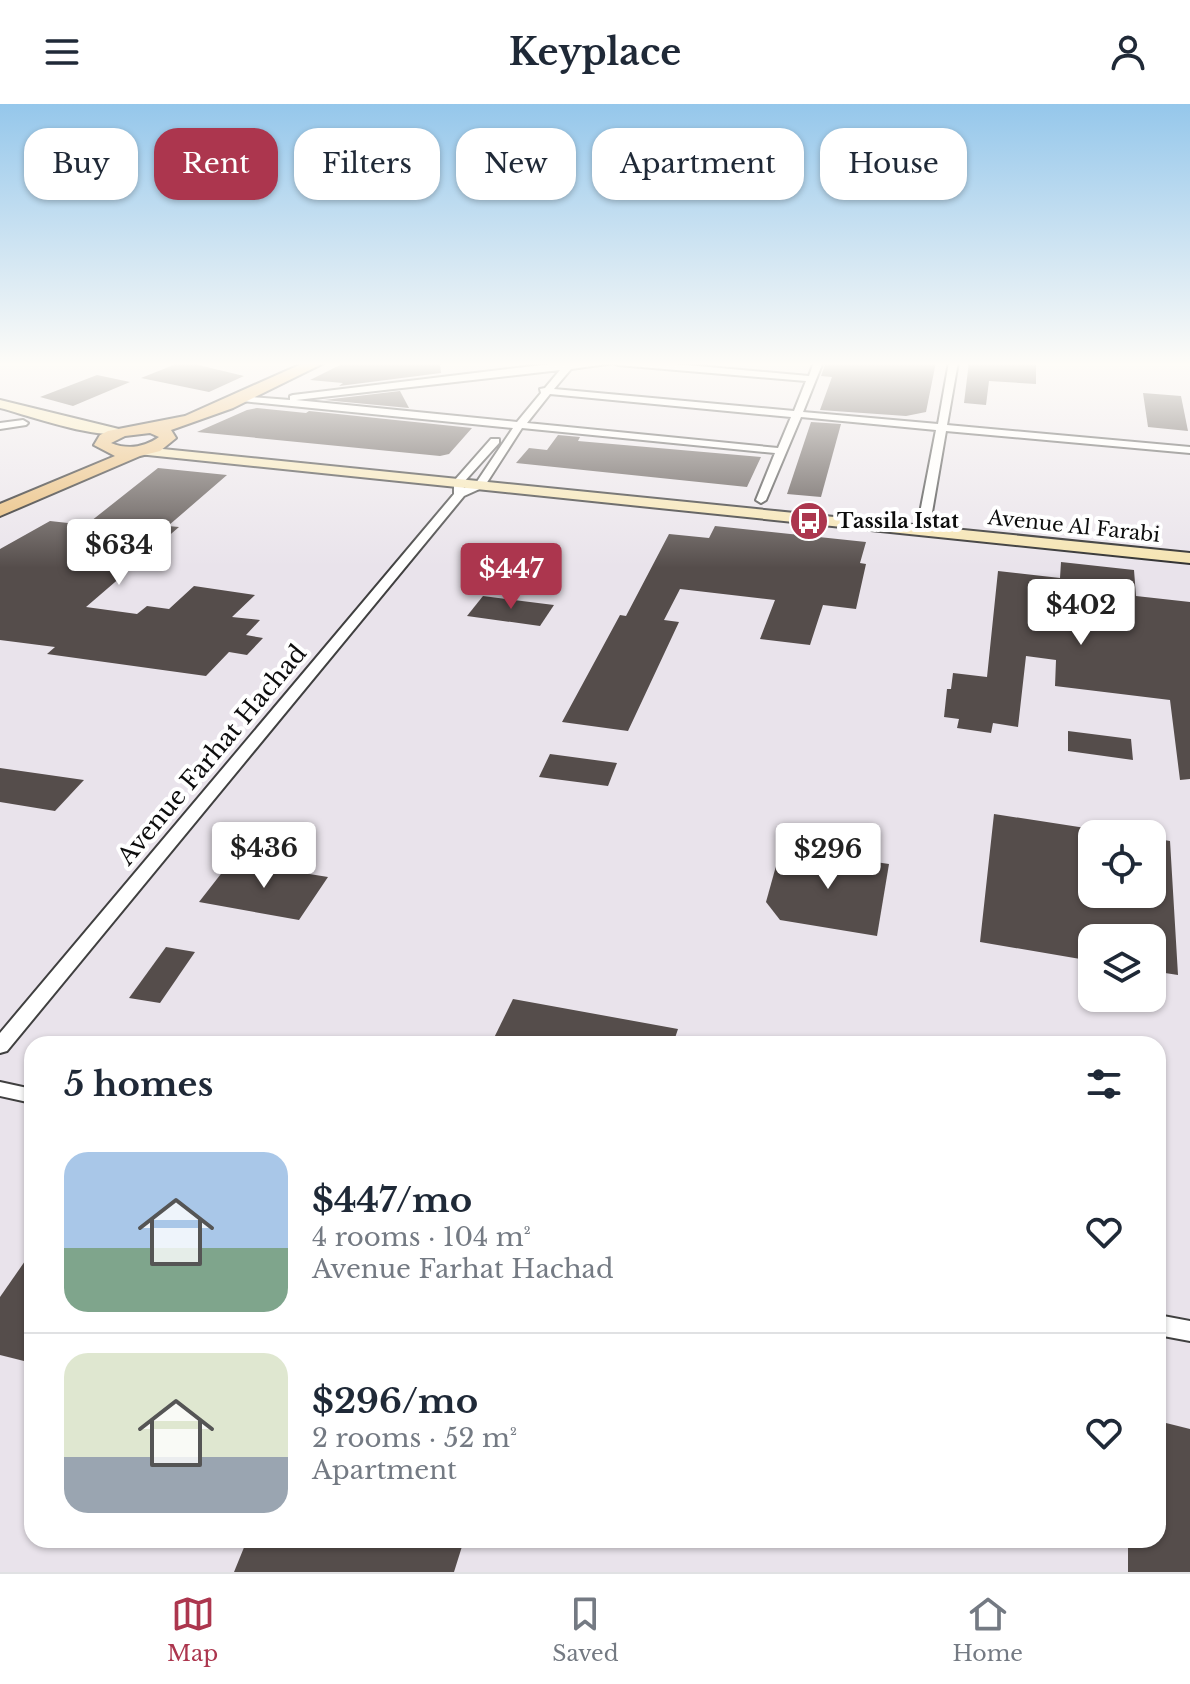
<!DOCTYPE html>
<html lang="en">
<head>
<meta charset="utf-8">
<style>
  body { margin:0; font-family:"Libre Baskerville",serif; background:#f6f6f7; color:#1f2937; height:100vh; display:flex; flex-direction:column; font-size:30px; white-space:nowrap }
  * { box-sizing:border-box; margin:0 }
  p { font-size:26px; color:#747a83 }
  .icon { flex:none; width:44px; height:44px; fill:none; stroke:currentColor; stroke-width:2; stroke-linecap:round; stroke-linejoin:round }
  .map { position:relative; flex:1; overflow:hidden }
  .drawer { position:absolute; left:24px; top:932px; width:1142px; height:512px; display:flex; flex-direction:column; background:#fff; border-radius:24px; box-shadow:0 2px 6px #0004 }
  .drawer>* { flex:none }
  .banner { position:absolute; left:24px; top:24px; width:1142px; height:72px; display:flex; gap:16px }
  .buttons { position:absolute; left:1078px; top:716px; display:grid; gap:16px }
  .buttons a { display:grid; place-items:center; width:88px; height:88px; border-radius:16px; background:#fff; box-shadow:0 2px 6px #0004; font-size:40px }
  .price { position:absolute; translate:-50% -68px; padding:0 18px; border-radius:8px; background:#fff; color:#222; font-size:26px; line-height:52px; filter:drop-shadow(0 2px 4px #0008) }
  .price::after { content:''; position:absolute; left:50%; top:48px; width:24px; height:18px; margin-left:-12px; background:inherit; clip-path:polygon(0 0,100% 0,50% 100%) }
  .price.on { background:#ac364e; color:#fff }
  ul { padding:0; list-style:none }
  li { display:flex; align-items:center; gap:24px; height:200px; padding:0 40px }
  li+li { border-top:2px solid #e0e1e3 }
  li span { display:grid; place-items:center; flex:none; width:224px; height:160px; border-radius:24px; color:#555 }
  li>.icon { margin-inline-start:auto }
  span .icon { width:96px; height:96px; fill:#fffc; stroke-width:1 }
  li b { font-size:34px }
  h2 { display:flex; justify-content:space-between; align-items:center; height:96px; padding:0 40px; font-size:34px }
  .chip { padding:0 28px; border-radius:24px; background:#fff; box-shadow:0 2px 6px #0004; font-size:28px; line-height:72px }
  .chip.on { background:#ac364e; color:#fff }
  header { display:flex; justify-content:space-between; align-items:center; height:104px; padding:0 40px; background:#fff; font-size:36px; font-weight:800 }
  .dock { display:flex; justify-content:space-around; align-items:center; height:112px; border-top:2px solid #e0e1e3; background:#fff; font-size:22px; color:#747a83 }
  .dock a { display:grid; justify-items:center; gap:4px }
  .dock .on { color:#ac364e }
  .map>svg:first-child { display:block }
  .industrial { fill:#e9e3eb; fill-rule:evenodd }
  .building { fill:#554d4b }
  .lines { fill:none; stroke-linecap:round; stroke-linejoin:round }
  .street-casing { stroke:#404040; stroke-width:4 }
  .secondary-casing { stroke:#2f2f2f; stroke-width:4 }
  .primary-casing { stroke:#1e1e1e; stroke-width:4 }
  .street { fill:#fff; fill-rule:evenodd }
  .secondary { fill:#f5e4b2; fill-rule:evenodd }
  .primary { fill:#e8ba75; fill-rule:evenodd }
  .labels { text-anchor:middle; stroke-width:8; stroke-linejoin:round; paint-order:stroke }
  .far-poi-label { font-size:20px; font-weight:bold; fill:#0d0d0d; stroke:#fff; text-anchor:start }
  .far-street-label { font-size:20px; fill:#0d0d0d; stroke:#fff }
  .street-label { font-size:24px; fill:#0d0d0d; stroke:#fff }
</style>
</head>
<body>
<header><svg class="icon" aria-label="menu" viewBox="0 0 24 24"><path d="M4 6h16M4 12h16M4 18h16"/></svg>Keyplace<svg class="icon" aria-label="person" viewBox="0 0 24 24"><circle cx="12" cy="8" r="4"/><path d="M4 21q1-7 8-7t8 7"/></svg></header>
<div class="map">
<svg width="1190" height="1468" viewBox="0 0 1190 1468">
  <rect width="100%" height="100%" fill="#fdf8ef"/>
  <path class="industrial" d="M0,258H1190V1468H0ZM1092,730H1152V790H1092ZM1092,834H1152V894H1092ZM32,940H1158V1436H32Z"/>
  <g class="building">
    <path d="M181,258H186L244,272L209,288L141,274Z"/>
    <path d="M346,258H440L441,269L339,282L343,279L310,276Z"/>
    <path d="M826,258H936L926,308L906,312L820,306L832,273L821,272Z"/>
    <path d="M969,258H1036V280L989,277L986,301L964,299Z"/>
    <path d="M97,271L130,278L73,302L40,293Z"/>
    <path d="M400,287L409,304L324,296Z"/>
    <path d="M1143,289L1181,292L1188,327L1148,323Z"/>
    <path d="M257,304L306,309L309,307L472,324L449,350L440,352L197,328L247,306Z"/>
    <path d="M811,318L841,320L821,393L787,390Z"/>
    <path d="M558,331L580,333L578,337L761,353L747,383L516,359L529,344L547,346Z"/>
    <path d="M158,364L227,371L168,422L179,423L86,503L137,510L147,502L169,505L194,482L255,491L232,513L260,516L246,531L263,534L247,551L229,548L206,572L47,550L55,543L0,536V445L50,417L86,421Z"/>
    <path d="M715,422L866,438L860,459L866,460L856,505L823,501L810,541L760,535L775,496L680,485L664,516L679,518L628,627L562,618L620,511L626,512L669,430L709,434Z"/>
    <path d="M1061,458L1134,466L1136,492L1190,498V675L1180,676L1170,596L1055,582L1056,556L1026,552L1018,623L993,619L991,629L957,624L959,615L944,613L947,585H951L953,569L987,573L998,467L1060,474Z"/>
    <path d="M483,492L554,501L540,522L467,512Z"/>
    <path d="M1068,627L1131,635L1133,656L1068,647Z"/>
    <path d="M550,650L617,659L608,682L539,673Z"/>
    <path d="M0,664L84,676L55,707L0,698Z"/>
    <path d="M994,710L1092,725V790H1152V734L1170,737L1178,871L1152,867V834H1092V857L980,838Z"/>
    <path d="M781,744L889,760L877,832L780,816L766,798Z"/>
    <path d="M231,757L272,764L328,773L299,816L199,798Z"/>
    <path d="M166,843L195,848L160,899L129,894Z"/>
    <path d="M513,895L678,925L673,940H491Z"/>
    <path d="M32,1147V1259L0,1251V1193Z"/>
    <path d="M1158,1317L1190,1325V1468H1128V1436H1158Z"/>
    <path d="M247,1436H464L454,1468H234Z"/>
  </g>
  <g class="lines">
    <defs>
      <g id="street">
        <path d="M567,258H653L809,272L814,258H823L803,308L938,320L949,258H958L947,321L1190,343V349L946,327L931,414L925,417L919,414L936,326L801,313L766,396L761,399L756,396L775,349L522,324L484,383L464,392L7,947L0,949V929L454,390V377L491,335H499V339L463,379L464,384L476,379L513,324L242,297L239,296V292L290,296V292L293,291ZM614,259L618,261L806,277L794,307L554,285L571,265ZM560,266L545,284L540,285L541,289L517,318L296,296ZM550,290L791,313L778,344L527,319Z"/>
        <path d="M23,316L28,319L26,321L0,325V319Z"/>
        <path d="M0,978L32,985V999L0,992Z"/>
        <path d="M1158,1211L1190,1217V1237L1158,1231Z"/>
      </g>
      <g id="secondary">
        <path d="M0,296L127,327C109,340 24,310 0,304Z"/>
        <path d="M143,343L1190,449V459L138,350V344Z"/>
      </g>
      <path id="primary" d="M306,258H326L233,304L171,326L176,334L160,347L140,352L0,412V400L115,352L94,341L100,331L108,327L185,312ZM150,329L159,333C145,343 128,346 111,339L125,332Z"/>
    </defs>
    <use href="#street" class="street-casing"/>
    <use href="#secondary" class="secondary-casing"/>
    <use href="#primary" class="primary-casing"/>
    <use href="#street" class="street"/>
    <use href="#secondary" class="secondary"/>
    <use href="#primary" class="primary"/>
  </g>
  <linearGradient id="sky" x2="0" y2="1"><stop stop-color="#95c7eb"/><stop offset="0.56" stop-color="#fefcf8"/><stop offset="1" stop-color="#fefcf8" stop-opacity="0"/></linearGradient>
  <rect width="1190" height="464" fill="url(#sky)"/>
  <defs>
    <symbol id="bus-disc" viewBox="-11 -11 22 22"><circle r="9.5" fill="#ac364e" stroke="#fff"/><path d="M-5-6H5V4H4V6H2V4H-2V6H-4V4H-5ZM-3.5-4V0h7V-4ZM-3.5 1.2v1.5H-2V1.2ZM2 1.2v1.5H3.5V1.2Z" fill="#fff"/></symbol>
  </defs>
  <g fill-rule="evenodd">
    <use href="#bus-disc" x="787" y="395" width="44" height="44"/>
  </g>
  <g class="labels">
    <g class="far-poi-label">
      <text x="837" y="424">Tassila Istat</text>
    </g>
    <g class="far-street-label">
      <text transform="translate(1074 422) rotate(6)" y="7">Avenue Al Farabi</text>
    </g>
    <g class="street-label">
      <text transform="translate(212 651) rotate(-50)" y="8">Avenue Farhat Hachad</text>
    </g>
  </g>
</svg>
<div class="buttons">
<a><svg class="icon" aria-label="locate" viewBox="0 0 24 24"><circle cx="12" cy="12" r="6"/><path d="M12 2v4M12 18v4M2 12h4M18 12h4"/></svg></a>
<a><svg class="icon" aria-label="layers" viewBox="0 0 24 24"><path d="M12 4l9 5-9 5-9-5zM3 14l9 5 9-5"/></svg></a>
</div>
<b class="price" style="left:119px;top:483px">$634</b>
<b class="price on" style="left:511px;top:507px">$447</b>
<b class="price" style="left:1081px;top:543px">$402</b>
<b class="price" style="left:264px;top:786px">$436</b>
<b class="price" style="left:828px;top:787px">$296</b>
<div class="banner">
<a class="chip">Buy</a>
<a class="chip on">Rent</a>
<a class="chip">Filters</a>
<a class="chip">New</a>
<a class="chip">Apartment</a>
<a class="chip">House</a>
</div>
<section class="drawer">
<h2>5 homes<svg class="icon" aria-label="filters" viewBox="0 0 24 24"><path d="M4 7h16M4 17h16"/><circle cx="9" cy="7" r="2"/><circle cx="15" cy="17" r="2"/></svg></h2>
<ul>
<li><span style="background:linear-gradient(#a9c7e8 60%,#7fa58c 0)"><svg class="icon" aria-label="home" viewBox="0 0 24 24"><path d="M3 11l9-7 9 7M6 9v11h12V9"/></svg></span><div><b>$447/mo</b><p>4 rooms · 104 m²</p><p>Avenue Farhat Hachad</p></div><svg class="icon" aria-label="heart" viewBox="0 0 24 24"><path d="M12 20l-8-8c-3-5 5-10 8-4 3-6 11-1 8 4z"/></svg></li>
<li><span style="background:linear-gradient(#dfe7d0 65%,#9aa5b1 0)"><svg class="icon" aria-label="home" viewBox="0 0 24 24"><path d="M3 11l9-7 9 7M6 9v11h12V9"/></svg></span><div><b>$296/mo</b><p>2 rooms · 52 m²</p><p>Apartment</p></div><svg class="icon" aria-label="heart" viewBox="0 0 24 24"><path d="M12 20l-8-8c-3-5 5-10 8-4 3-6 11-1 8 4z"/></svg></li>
</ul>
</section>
</div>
<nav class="dock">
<a class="on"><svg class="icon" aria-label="map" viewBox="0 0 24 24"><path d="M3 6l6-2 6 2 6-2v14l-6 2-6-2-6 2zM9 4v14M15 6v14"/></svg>Map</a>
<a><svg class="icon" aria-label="saved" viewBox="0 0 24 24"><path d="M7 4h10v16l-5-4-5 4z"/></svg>Saved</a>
<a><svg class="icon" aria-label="home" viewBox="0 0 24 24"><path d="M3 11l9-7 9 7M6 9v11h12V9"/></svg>Home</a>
</nav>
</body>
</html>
